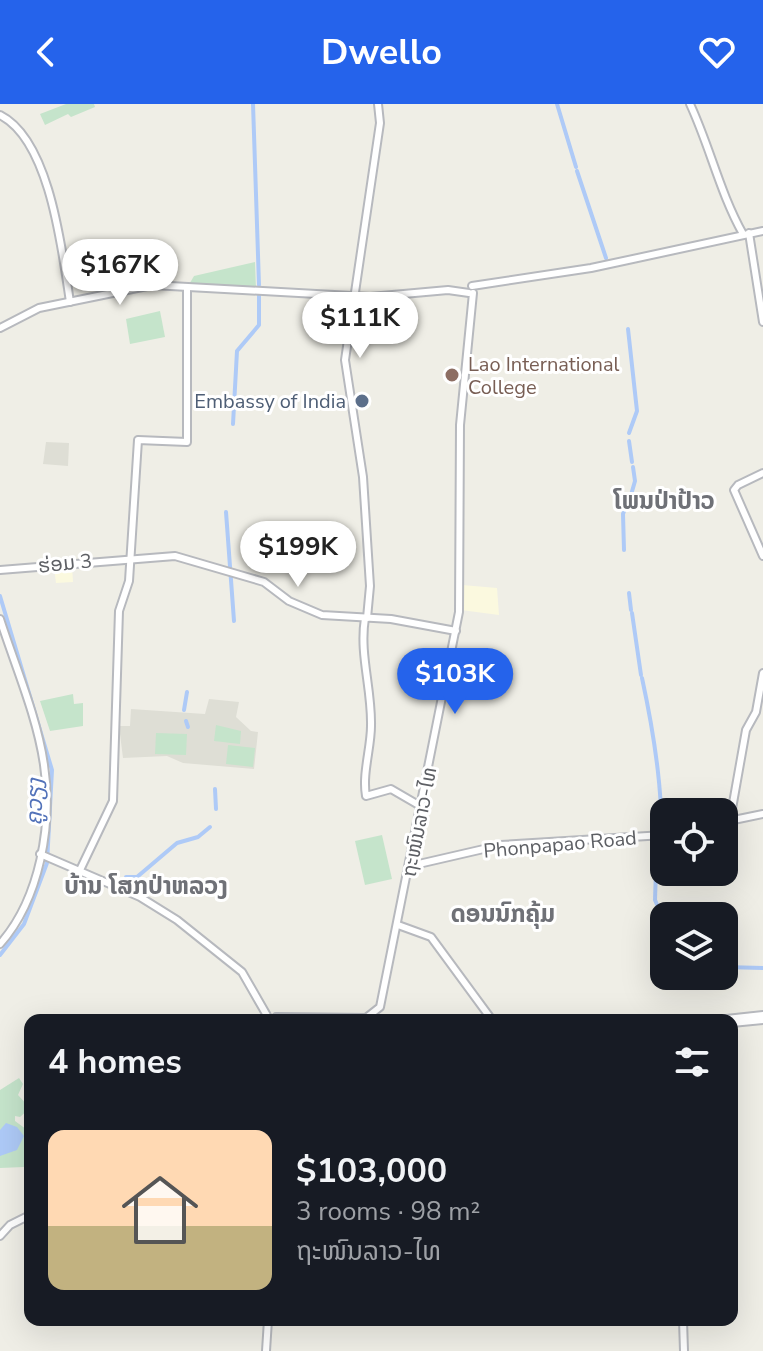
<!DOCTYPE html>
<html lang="en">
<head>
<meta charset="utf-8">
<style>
  body { margin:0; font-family:"Nunito Sans","Noto Sans Lao",sans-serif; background:#242831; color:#f1f3f6; height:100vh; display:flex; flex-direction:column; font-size:30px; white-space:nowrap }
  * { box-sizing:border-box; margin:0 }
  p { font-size:26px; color:#9ea1a6 }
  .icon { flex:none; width:44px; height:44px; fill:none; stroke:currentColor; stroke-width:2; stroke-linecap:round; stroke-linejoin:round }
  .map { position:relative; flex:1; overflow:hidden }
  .drawer { position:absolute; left:24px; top:910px; width:714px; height:312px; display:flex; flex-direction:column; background:#171b24; border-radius:16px; box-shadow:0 8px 32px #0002 }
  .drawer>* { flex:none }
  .fabs { position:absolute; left:650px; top:694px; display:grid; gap:16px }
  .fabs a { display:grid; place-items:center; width:88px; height:88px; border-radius:16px; background:#171b24; box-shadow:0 8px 32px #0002; font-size:40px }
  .price { position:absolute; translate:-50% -68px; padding:0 18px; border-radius:28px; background:#fff; color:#222; font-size:26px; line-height:52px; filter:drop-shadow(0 2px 4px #0008) }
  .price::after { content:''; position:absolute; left:50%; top:48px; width:24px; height:18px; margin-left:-12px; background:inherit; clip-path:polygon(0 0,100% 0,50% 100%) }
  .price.current { background:#2563eb; color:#fff }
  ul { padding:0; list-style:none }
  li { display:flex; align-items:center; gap:24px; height:200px; padding:0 24px }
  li+li { border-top:2px solid #363941 }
  li span { display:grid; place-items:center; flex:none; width:224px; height:160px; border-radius:16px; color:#555 }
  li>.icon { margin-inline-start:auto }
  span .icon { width:96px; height:96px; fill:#fffc; stroke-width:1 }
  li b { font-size:34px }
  h2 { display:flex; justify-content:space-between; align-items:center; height:96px; padding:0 24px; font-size:34px }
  header { display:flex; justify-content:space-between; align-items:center; height:104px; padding:0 24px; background:#2563eb; color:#fff; font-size:36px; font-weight:700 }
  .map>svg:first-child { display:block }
  .commercial { fill:#fbf9df }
  .education { fill:#deded5 }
  .green { fill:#c5e4cb }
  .water { fill:#aecaf7 }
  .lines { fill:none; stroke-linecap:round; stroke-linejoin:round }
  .canal { stroke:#aecaf7; stroke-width:4 }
  .secondary-casing { stroke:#b7b9be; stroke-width:10 }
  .secondary { stroke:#fff; stroke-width:6 }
  .education-dot { fill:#8d6e63; stroke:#fff; stroke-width:3 }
  .service-dot { fill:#5c6f8a; stroke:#fff; stroke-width:3 }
  .labels { text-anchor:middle; stroke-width:6; stroke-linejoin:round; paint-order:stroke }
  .education-label { font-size:20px; fill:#785e54; stroke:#fff; text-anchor:start }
  .service-label { font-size:20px; fill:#4e5e75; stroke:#fff; text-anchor:end }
  .street-label { font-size:20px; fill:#5e6065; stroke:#fff }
  .water-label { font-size:22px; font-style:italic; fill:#5272b9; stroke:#fff }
  .quarter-label { font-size:24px; font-weight:bold; fill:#6f7177; stroke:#fff }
</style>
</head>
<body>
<header><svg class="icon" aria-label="back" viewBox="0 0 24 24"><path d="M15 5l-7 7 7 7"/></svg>Dwello<svg class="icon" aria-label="heart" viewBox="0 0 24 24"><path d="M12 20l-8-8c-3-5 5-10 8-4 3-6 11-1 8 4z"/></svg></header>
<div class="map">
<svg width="763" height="1247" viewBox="0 0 763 1247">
  <rect width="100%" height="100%" fill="#efeee6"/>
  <g class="commercial">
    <path d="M72,462L73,478L56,479L54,463Z"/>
    <path d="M462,481L497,484L499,511L461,506Z"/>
  </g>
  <g class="education">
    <path d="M46,338L69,339L68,362L43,360Z"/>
    <path d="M209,595L239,598L236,613L251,627L258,628L254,665L183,659L167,652L123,654L119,622H130L131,605L205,610Z"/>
  </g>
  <g class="green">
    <path d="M66,0H94L95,3L71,13L68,10L45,21L40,10Z"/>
    <path d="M255,158L256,186L187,184L194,172Z"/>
    <path d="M160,207L165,233L130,240L126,215Z"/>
    <path d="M73,590L74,600L83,599V622L50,627L40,597Z"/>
    <path d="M216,621L241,627L240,640L214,637Z"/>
    <path d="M156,629L187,630L186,651L155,650Z"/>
    <path d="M228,641L255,644L253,663L226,660Z"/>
    <path d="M382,731L392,775L365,781L355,737Z"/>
    <path d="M19,974L23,980L18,991L30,1004L20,1013L15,1012V1017L30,1028V1049L24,1063L0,1064V986Z"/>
  </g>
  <path class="water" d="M6,1019L17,1023L24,1032L17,1046L0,1052V1026Z"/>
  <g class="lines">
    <g class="canal">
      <path d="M253,0L259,181"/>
      <path d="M557,0L576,63"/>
      <path d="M577,67L606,154"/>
      <path d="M628,225L637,307L629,329"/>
      <path d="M233,320L237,247L259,221V190"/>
      <path d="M629,337L632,358"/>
      <path d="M631,391L635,377L633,363"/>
      <path d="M226,408L234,517"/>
      <path d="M624,446L623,410L628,396"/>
      <path d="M629,489L631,506"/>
      <path d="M0,492L52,666L47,759L24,820L0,851"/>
      <path d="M632,509L641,571"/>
      <path d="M642,574C652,620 669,713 657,756"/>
      <path d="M184,606L187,588"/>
      <path d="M186,617L188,623"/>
      <path d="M215,685L216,705"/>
      <path d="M656,765L655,796L664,817"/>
      <path d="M126,773H137L177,739L198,733L210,723"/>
      <path d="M724,863L763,864"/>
      <path d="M690,872H693"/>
    </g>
    <defs>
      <g id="secondary">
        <path d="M690,0C710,43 720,89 743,130"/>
        <path d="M0,11C50,36 62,146 70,198"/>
        <path d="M749,129L763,218"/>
        <path d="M472,182L591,164L763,127"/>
        <path d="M0,224L39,204L152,181L370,193L448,186L469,189"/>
        <path d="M763,369L738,381L734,386L763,452"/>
        <path d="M0,466L175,452L264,478L289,497L322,511L391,515L456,527"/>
        <path d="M365,514C359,550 372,585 371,622C371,644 362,670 366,692L391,685L422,703"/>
        <path d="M367,514L370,482L363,373L345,256L380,19L378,0"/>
        <path d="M0,515C15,562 37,612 44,661C53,720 40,795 0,840"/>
        <path d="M730,716L746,626L756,608L763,569"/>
        <path d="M724,718L763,710"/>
        <path d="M40,750L140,793L177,816L242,868L269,915"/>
        <path d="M410,762L501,741L664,731"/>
        <path d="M80,766L113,697L119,507L129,477L138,336L187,338V184"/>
        <path d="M398,821L431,833L492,916"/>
        <path d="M276,913L366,914L380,903L459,508L460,321L473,189"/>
        <path d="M717,916L763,911"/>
        <path d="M732,919L763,916"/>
        <path d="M0,1132L10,1121L30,1111"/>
        <path d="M683,1216L684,1247"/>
        <path d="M266,1247L268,1216"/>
      </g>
    </defs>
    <use href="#secondary" class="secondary-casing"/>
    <use href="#secondary" class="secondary"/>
  </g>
  <circle class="education-dot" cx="452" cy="271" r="8"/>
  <circle class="service-dot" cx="362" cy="297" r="8"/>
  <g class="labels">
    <g class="education-label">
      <text x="468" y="267">Lao International<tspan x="468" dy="23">College</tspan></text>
    </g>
    <g class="service-label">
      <text x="346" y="304">Embassy of India</text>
    </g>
    <g class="street-label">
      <text transform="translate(65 459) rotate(-6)" y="7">ຮ່ອມ 3</text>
      <text transform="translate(419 718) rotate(-79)" y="7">ຖະໜົນລາວ-ໄທ</text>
      <text transform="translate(560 740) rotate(-5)" y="7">Phonpapao Road</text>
    </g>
    <g class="water-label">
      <text transform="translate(34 698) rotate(-88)" y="8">ຄູວຽງ</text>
    </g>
    <g class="quarter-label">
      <text x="664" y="405">ໂພນປ່າປ້າວ</text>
      <text x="146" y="790">ບ້ານ ໂສກປ່າຫລວງ</text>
      <text x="503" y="818">ດອນນົກຄຸ້ມ</text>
    </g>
  </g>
</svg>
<div class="fabs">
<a><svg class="icon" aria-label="locate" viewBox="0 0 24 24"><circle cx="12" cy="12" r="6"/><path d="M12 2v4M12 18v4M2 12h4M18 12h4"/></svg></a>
<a><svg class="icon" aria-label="layers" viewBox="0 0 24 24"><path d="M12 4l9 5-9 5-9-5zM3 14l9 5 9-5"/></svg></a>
</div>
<b class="price" style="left:120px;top:203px">$167K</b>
<b class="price" style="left:360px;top:256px">$111K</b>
<b class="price" style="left:298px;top:485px">$199K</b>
<b class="price current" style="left:455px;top:612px">$103K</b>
<section class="drawer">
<h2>4 homes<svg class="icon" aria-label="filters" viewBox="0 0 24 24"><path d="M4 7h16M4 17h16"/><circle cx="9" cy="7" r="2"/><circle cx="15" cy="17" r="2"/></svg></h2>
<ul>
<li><span style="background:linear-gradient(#ffd9b3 60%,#c2b280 0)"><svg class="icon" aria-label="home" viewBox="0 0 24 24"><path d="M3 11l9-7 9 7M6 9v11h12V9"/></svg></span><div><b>$103,000</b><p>3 rooms · 98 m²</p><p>ຖະໜົນລາວ-ໄທ</p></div></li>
</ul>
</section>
</div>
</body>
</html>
